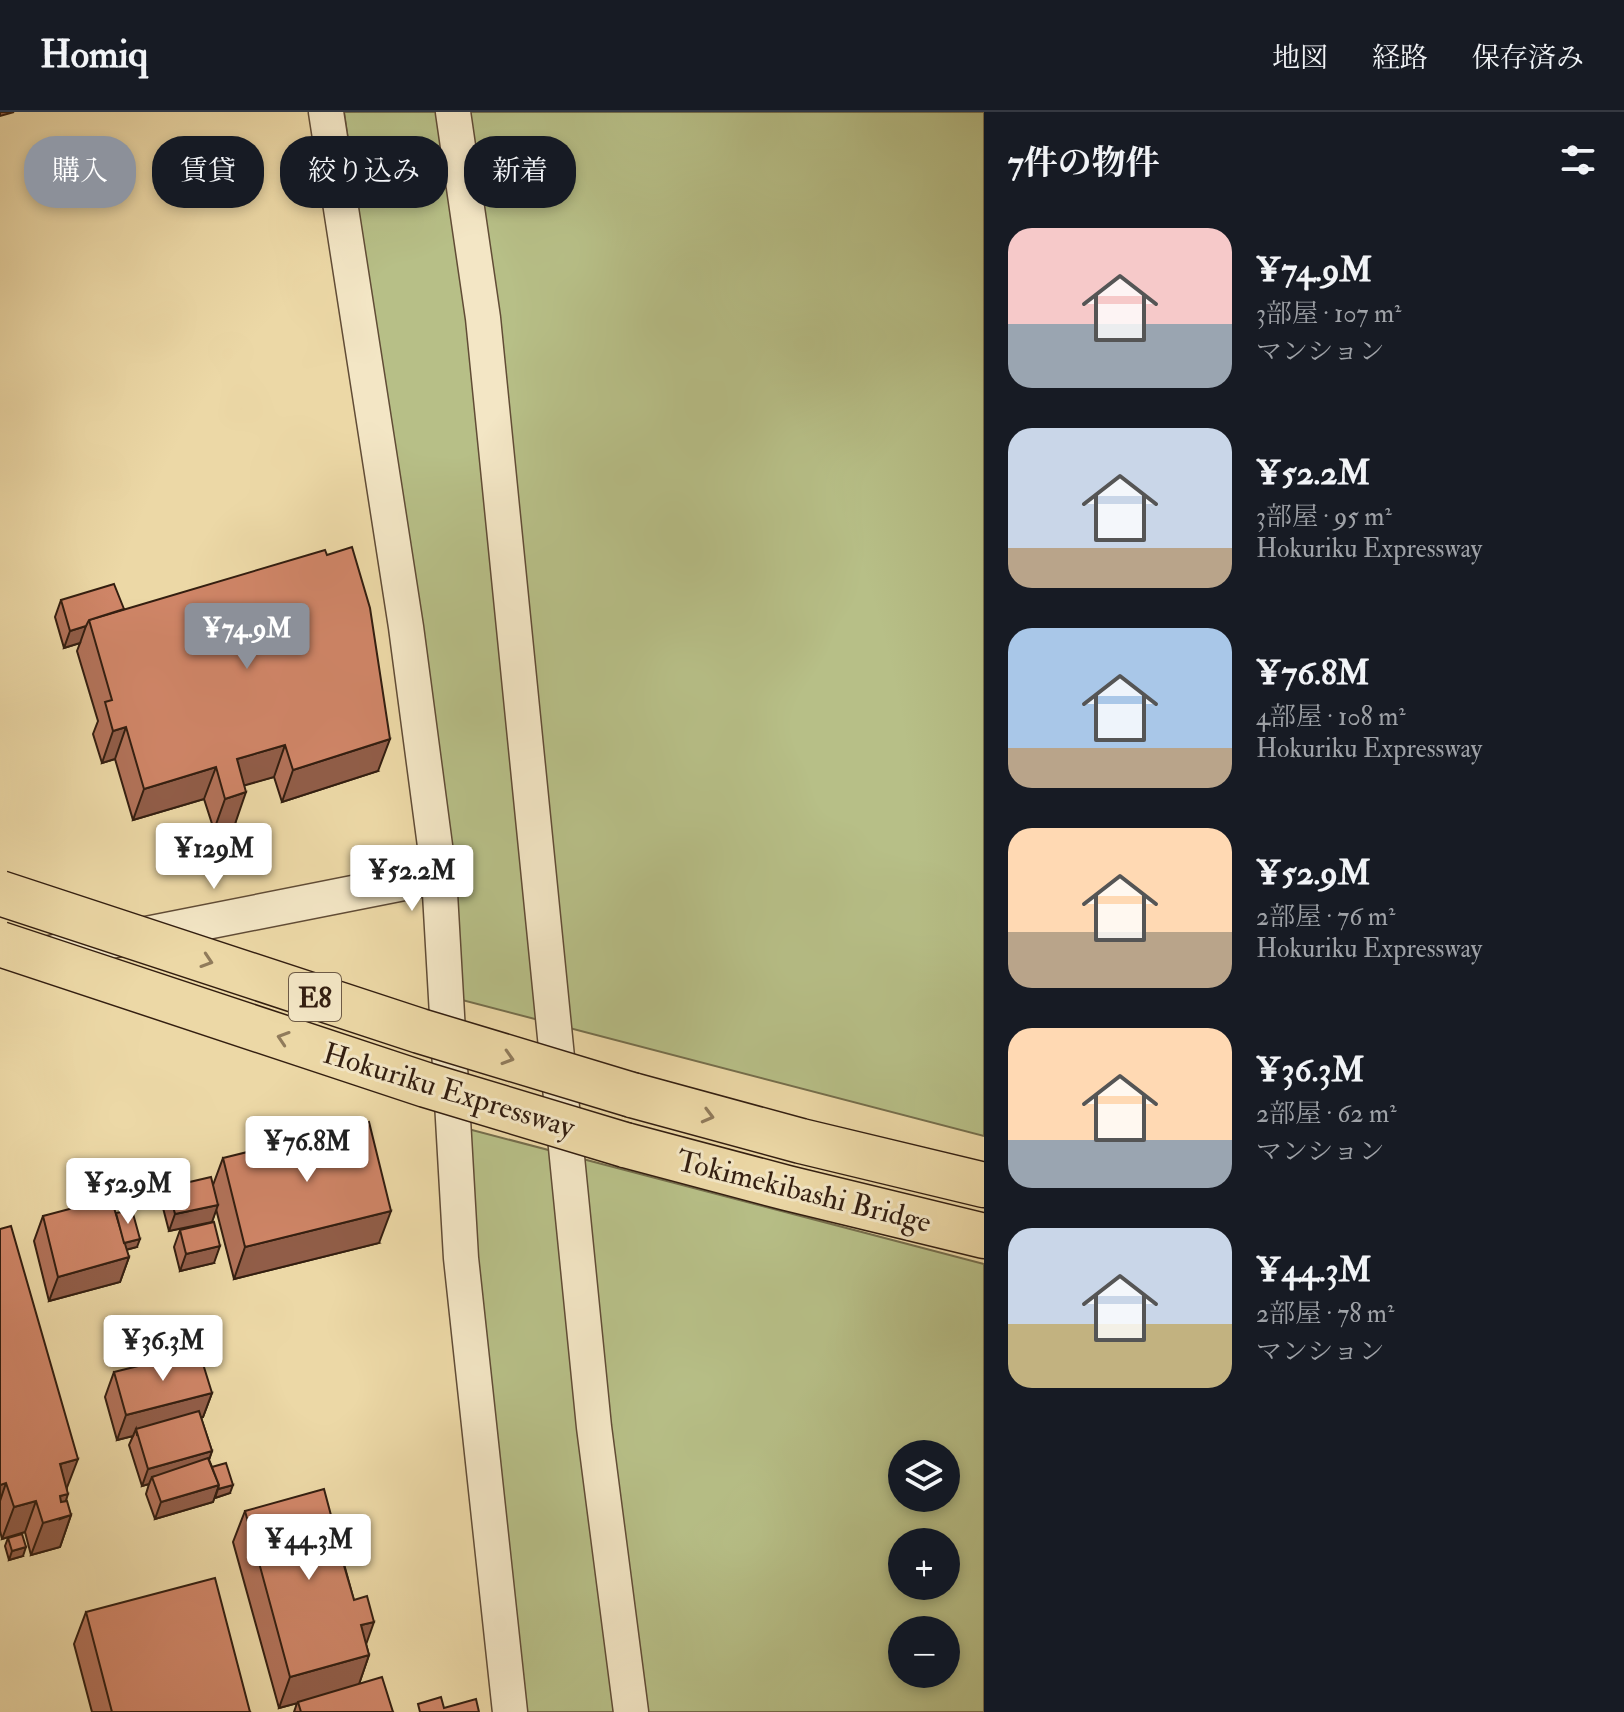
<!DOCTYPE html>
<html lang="ja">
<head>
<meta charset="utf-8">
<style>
  body { margin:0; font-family:"IM FELL Double Pica","Noto Serif JP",serif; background:#20242c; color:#f1f3f6; height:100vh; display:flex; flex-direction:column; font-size:30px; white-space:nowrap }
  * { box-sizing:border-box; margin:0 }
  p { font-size:26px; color:#9ea1a6 }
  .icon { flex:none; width:44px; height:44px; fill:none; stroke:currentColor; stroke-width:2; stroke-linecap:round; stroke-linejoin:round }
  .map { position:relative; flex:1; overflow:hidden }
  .panel { display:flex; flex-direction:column; background:#171b24; width:640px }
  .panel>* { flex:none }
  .guide { position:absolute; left:24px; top:24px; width:760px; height:72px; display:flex; gap:16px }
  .controls { position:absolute; left:888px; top:1328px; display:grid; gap:16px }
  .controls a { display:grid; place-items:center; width:72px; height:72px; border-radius:50%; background:#171b24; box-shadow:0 4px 12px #0003; font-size:40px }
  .price { position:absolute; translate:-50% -68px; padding:0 18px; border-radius:8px; background:#fff; color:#222; font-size:26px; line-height:52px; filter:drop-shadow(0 2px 4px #0008) }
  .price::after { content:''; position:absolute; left:50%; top:48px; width:24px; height:18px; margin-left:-12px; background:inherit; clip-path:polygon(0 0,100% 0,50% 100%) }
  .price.current { background:#8c9099; color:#fff }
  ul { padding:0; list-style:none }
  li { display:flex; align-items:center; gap:24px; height:200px; padding:0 24px }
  li span { display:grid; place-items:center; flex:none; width:224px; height:160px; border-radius:24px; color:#555 }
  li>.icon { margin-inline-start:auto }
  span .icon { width:96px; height:96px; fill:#fffc; stroke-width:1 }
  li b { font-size:34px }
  h2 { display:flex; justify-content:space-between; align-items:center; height:96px; padding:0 24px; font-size:34px }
  .chip { padding:0 28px; border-radius:32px; background:#171b24; box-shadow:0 4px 12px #0003; font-size:28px; line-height:72px }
  .chip.current { background:#8c9099; color:#fff }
  header { display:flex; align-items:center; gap:48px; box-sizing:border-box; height:112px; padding:0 40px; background:#171b24; border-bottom:2px solid #363941 }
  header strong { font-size:38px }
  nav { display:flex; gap:44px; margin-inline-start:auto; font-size:28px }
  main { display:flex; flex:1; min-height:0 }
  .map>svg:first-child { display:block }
  .green { fill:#b7bf87; stroke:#756e4c; stroke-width:2; fill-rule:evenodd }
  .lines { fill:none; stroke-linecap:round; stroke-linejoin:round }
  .minor-casing { stroke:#614c36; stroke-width:37 }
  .motorway-casing { stroke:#331e10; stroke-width:47 }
  .minor { stroke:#f3e6c5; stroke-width:34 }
  .motorway { stroke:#ecd8a6; stroke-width:44 }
  .motorway-bridge-casing { stroke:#331e10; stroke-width:47; stroke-linecap:butt }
  .motorway-bridge { stroke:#ecd8a6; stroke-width:44 }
  .wall { fill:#b27259; stroke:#331e10; stroke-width:2 }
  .shaded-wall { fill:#915d48; stroke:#331e10; stroke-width:2 }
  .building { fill:#cf8567; stroke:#331e10; stroke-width:2 }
  .oneway { stroke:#907b5b }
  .labels { text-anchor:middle; stroke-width:6; stroke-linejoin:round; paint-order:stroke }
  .shield { fill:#f3e6c5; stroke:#6d5a46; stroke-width:2 }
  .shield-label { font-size:28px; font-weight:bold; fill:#331e10 }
  .street-label { font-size:30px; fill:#331e10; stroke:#f3e6c5 }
</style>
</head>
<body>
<header>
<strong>Homiq</strong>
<nav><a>地図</a><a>経路</a><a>保存済み</a></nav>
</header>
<main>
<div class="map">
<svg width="984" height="1600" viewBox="0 0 984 1600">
  <rect width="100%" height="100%" fill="#ecd8a6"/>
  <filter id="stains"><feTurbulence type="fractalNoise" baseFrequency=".0025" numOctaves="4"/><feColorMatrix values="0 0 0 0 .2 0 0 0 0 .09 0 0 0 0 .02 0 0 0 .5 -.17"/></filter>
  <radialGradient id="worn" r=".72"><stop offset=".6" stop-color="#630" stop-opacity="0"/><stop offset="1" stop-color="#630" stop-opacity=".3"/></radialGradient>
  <g class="green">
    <path d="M344,0H984V1024L462,888L381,253Z"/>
    <path d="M453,1013L984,1152V1600H520ZM902,1342H946V1386H902ZM902,1430H946V1474H902ZM902,1518H946V1562H902Z"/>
  </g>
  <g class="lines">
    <defs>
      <g id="minor">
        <path d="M326,0L406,515L439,764L461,1146L510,1600"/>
        <path d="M453,0L483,206L594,1315L631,1600"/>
        <path d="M35,844L439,764"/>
      </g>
      <g id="motorway">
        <path d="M632,983L801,1029L984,1073"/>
        <path d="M625,1033L787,1076L984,1124"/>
      </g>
    </defs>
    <use href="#minor" class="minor-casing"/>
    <use href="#motorway" class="motorway-casing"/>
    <use href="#minor" class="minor"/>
    <use href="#motorway" class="motorway"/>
    <defs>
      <g id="motorway-bridge">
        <path d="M0,781L420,919L632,983"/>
        <path d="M0,832L426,973L625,1033"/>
      </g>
    </defs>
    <use href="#motorway-bridge" class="motorway-bridge-casing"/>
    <use href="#motorway-bridge" class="motorway-bridge"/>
  </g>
  <g class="wall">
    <path d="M61,488L124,497L378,659L282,690L274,665L244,673L235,712L214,718L204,687L133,708L115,647L102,651L93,622L98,609L77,539L80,531L64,536L55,505Z"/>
    <path d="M223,1046L379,1131L234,1167L216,1097L212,1110L169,1119L162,1092L168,1075L213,1073Z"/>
    <path d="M116,1101L137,1135L126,1138L129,1145L120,1170L49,1189L34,1129L43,1104Z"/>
    <path d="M0,1117L67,1377L66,1389L71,1403L60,1435L31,1443L25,1420L2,1427L0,1419Z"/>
    <path d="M180,1118L214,1151L180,1159L174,1135Z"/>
    <path d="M114,1260L212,1281L203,1305L201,1306L212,1339L209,1348L212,1355L230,1381L215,1386L214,1385L213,1390L155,1407L146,1382L149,1372L142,1374L129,1333L133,1324L117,1328L105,1285Z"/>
    <path d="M245,1399L332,1407L352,1429L344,1452L369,1543L359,1572L393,1600H294L297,1591L279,1596L233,1430Z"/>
    <path d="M8,1426L23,1444L9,1448L5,1434Z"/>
    <path d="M86,1500L250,1600H92L74,1532Z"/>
  </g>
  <g class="shaded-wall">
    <path d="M0,0H14L0,4Z"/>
    <path d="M86,514L80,531L64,536L70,519Z"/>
    <path d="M126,615L115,647L102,651L113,619Z"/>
    <path d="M390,627L378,659L282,690L293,658Z"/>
    <path d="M285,633L274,665L225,679L237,647Z"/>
    <path d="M216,655L204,687L133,708L144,677Z"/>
    <path d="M246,680L235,712L214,718L225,687Z"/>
    <path d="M218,1093L212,1110L169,1119L175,1102Z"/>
    <path d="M391,1099L379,1131L234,1167L245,1135Z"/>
    <path d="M140,1127L137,1135L117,1140L120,1132Z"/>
    <path d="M220,1134L214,1151L180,1159L186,1142Z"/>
    <path d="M129,1145L120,1170L49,1189L58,1165Z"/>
    <path d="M212,1281L203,1305L137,1323L136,1317L133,1324L117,1328L126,1303Z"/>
    <path d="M212,1339L206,1356L152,1365L149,1372L142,1374L148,1357Z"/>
    <path d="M78,1347L66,1378L60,1352Z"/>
    <path d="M6,1371L0,1389V1373Z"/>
    <path d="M219,1373L213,1390L155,1407L161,1390Z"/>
    <path d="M233,1373L230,1381L215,1386L218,1377Z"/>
    <path d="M68,1382L60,1407L71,1403L60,1435L31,1443L43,1411L60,1384Z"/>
    <path d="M36,1389L25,1420L2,1427L14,1395Z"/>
    <path d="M352,1429L341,1460L338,1433Z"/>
    <path d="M26,1435L23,1444L9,1448L12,1439Z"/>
    <path d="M374,1510L363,1541L361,1513Z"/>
    <path d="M369,1543L358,1575L279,1596L290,1565Z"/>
  </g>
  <g class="building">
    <path d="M352,435L370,496L390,627L293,658L285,633L237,647L246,680L225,687L216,655L144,677L126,615L113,619L105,590L112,588L89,508L325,438L327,443Z"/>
    <path d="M114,472L124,497L89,508L86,514L70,519L61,488Z"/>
    <path d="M369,1010L391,1099L245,1135L223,1046Z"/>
    <path d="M211,1065L218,1093L175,1102L168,1075Z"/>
    <path d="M111,1086L129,1145L58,1165L43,1104Z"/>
    <path d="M132,1098L140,1127L124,1131L116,1101Z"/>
    <path d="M214,1110L220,1134L186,1142L180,1118Z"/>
    <path d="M11,1114L78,1347L60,1352L68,1382L60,1384L61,1390L67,1389L71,1403L43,1411L36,1389L14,1395L6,1371L0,1373V1117Z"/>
    <path d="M199,1239L212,1281L126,1303L114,1260Z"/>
    <path d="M199,1299L212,1339L148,1357L136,1317Z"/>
    <path d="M208,1346L219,1373L161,1390L152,1365Z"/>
    <path d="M226,1351L233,1373L218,1377L219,1373L212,1355Z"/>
    <path d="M324,1377L332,1407L345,1404L352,1429L338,1433L354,1488L367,1484L374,1510L361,1513L369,1543L290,1565L245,1399Z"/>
    <path d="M22,1422L26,1435L12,1439L8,1426Z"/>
    <path d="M215,1466L250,1600H112L86,1500Z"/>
    <path d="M382,1565L393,1600H301L298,1590Z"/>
    <path d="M441,1585L444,1596L476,1587L479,1600H420L418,1592Z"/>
  </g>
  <defs><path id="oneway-chevron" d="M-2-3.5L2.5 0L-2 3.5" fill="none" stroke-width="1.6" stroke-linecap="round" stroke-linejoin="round" transform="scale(2)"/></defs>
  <g class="oneway">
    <use href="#oneway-chevron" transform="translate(207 849) rotate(18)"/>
    <use href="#oneway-chevron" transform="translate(283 926) rotate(-162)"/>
    <use href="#oneway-chevron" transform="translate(508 946) rotate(17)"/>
    <use href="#oneway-chevron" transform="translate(708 1004) rotate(15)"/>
  </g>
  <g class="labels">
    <rect class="shield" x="289" y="861" width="52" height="48" rx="6"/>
    <g class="shield-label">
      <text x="315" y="895">E8</text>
    </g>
    <g class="street-label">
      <text transform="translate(449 978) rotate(17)" y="10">Hokuriku Expressway</text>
      <text transform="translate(804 1079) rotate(14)" y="10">Tokimekibashi Bridge</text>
    </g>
  </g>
  <rect width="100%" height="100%" filter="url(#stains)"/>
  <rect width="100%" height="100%" fill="url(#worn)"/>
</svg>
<div class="controls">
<a><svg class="icon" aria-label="layers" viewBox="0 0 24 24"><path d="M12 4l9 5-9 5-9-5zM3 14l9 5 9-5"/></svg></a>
<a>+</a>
<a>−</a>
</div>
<b class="price current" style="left:247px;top:559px">¥74.9M</b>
<b class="price" style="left:214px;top:779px">¥129M</b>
<b class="price" style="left:412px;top:801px">¥52.2M</b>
<b class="price" style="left:307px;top:1072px">¥76.8M</b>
<b class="price" style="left:128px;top:1114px">¥52.9M</b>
<b class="price" style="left:163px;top:1271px">¥36.3M</b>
<b class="price" style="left:309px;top:1470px">¥44.3M</b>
<div class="guide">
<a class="chip current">購入</a>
<a class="chip">賃貸</a>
<a class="chip">絞り込み</a>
<a class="chip">新着</a>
</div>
</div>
<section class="panel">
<h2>7件の物件<svg class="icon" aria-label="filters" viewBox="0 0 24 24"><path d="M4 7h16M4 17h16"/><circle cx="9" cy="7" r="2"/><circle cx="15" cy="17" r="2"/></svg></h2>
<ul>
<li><span style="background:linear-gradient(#f6c9c9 60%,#9aa5b1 0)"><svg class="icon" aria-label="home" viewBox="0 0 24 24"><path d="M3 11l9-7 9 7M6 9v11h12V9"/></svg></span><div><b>¥74.9M</b><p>3部屋 · 107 m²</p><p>マンション</p></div></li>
<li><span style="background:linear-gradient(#c9d6e8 75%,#b9a48a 0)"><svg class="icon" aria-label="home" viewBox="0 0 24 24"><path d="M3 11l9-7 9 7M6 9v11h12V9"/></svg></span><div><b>¥52.2M</b><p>3部屋 · 95 m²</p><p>Hokuriku Expressway</p></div></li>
<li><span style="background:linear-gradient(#a9c7e8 75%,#b9a48a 0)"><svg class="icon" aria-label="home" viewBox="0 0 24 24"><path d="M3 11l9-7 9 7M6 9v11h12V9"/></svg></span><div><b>¥76.8M</b><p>4部屋 · 108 m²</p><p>Hokuriku Expressway</p></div></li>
<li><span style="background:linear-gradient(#ffd9b3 65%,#b9a48a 0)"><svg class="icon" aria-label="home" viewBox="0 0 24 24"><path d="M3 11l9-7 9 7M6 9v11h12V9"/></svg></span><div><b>¥52.9M</b><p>2部屋 · 76 m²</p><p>Hokuriku Expressway</p></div></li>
<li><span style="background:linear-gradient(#ffd9b3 70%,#9aa5b1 0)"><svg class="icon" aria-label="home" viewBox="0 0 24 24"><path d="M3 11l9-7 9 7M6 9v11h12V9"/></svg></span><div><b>¥36.3M</b><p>2部屋 · 62 m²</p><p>マンション</p></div></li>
<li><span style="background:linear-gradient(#c9d6e8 60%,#c2b280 0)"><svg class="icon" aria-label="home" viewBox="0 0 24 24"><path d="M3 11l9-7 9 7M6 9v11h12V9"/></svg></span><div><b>¥44.3M</b><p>2部屋 · 78 m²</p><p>マンション</p></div></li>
</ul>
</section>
</main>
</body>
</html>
